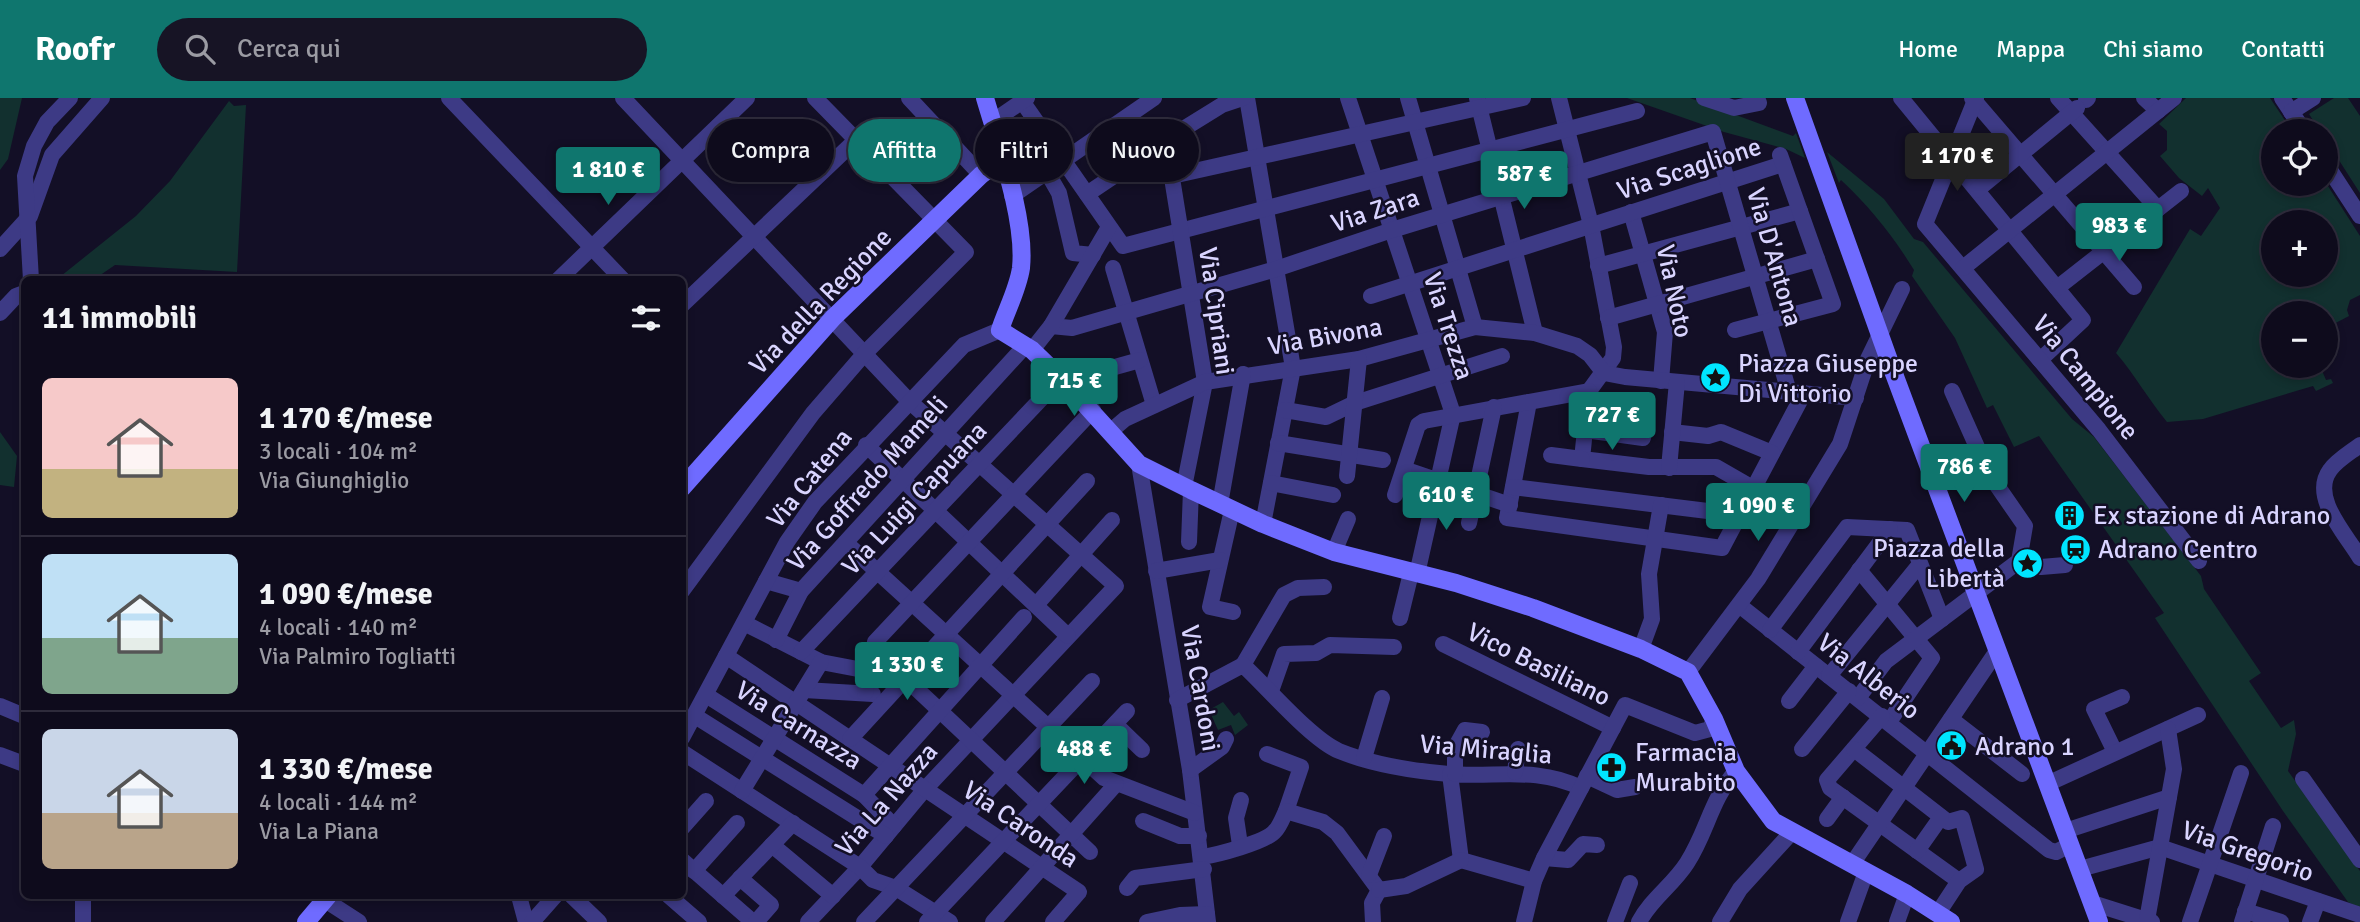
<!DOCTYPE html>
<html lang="it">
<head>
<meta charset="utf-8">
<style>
  body { margin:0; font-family:Signika,sans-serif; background:#171425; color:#f1f3f6; height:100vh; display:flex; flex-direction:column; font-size:26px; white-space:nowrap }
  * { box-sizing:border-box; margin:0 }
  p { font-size:23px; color:#9b9ba3 }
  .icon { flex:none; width:38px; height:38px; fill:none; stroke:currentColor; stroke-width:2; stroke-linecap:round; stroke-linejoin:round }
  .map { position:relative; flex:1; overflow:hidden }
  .sheet { position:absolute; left:21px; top:178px; width:665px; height:623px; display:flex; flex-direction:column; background:#0e0b1c; border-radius:10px; box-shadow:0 4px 10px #0003,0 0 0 2px #2e2b3b }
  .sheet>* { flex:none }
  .top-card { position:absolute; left:707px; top:21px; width:665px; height:63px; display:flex; gap:14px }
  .fabs { position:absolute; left:2261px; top:21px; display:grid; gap:14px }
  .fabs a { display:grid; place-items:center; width:77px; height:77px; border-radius:50%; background:#0e0b1c; box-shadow:0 4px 10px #0003,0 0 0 2px #2e2b3b; font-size:35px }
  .price { position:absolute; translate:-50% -60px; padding:0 16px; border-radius:7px; background:#0f766e; color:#fff; font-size:23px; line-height:46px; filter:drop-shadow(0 2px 4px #0008) }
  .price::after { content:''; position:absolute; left:50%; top:42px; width:21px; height:16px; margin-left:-10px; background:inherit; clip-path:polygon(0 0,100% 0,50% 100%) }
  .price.active { background:#222; color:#fff }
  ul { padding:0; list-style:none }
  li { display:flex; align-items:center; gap:21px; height:175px; padding:0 21px }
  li+li { border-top:2px solid #2e2b3b }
  li span { display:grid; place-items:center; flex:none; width:196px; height:140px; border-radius:10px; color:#555 }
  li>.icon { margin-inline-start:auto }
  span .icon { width:84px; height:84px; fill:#fffc; stroke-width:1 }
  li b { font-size:30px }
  h2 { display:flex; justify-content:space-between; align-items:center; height:84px; padding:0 21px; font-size:30px }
  .chip { padding:0 24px; border-radius:32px; background:#0e0b1c; box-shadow:0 4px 10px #0003,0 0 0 2px #2e2b3b; font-size:24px; line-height:63px }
  .chip.active { background:#0f766e; color:#fff }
  header { display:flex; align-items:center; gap:42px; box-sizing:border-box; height:98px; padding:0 35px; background:#0f766e; color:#fff }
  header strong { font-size:33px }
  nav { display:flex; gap:38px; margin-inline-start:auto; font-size:24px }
  .search { width:490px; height:63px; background:#171425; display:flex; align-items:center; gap:18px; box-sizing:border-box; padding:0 24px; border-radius:38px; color:#9b9ba3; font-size:26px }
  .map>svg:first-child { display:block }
  .green { fill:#12302f; fill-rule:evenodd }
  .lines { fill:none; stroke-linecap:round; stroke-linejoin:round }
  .street { stroke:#3d3a85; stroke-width:16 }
  .secondary { stroke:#6f6bff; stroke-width:18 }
  .labels { text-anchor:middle; stroke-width:5; stroke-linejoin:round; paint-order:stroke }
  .street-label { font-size:26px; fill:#d9d4ff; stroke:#130f26 }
  .poi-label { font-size:26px; fill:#d9d4ff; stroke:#130f26; text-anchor:start }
</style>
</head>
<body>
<header>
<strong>Roofr</strong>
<div class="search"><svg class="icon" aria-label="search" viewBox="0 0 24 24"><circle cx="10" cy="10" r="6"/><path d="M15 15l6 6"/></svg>Cerca qui</div>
<nav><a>Home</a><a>Mappa</a><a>Chi siamo</a><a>Contatti</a></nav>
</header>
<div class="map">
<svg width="2360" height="824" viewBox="0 0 2360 824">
  <rect width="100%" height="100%" fill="#130f26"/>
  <g class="green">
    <path d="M0,0H22L8,61L0,72Z"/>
    <path d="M1627,0H1690L1793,38L1796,35L1805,60L1786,51L1724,34Z"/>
    <path d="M2186,0H2270L2292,33H2273V86L2326,85L2360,138V197L2350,202L2347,212L2349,218L2326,230V215H2273V268H2320L2326,282L2331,281L2333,285L2316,293L2313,288L2203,321L2167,324C2148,301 2135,277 2116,255L2190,131L2201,138L2220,110L2208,90L2202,98L2179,80L2160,58L2167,52V33L2159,26ZM2273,124H2326V177H2273Z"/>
    <path d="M2334,0H2348L2360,18V95L2326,42V33H2320L2309,16Z"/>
    <path d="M229,3L234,8L246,7L237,174L115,167L93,182H62L61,178L136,118L170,83Z"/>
    <path d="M1827,54L1884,101L1914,141L1923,144L2072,321L2094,339L2201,478L2204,491L2261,575L2249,583L2281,630L2294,622L2296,636L2288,673L2360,773V810L2348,804L2283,713L2155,520L2164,515L2039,338L2014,349L1993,307L1987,310L1955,240L1912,178L1914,172C1893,138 1870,109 1841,82L1839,85Z"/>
    <path d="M0,334L17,358L14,389L0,387Z"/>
    <path d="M1223,604L1234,618L1239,614L1248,627L1235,637L1231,627L1218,632L1209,612Z"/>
  </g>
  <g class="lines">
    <g class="street">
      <path d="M449,0L623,182"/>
      <path d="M623,0L909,303L1116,488L925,691L860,769L808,824"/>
      <path d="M909,0L981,77"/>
      <path d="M1247,0L1293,270L1263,426"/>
      <path d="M1348,0L1453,316L1417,476"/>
      <path d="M1408,0L1475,229"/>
      <path d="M1477,0L1535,235"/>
      <path d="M1559,0L1591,127L1614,249L1613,260L1589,293L1582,361L1649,369H1716L1798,416"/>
      <path d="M1704,0L1734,10L1759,5L1757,0"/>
      <path d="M1901,0L2083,222L2040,262"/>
      <path d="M1972,0L2134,189"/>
      <path d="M1976,0L1925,126L2099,332L2199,463"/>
      <path d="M2058,0L2158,111"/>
      <path d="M2144,0L2158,13"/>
      <path d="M2282,0L2304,33"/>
      <path d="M2086,2L2088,0"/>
      <path d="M1022,3L1123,148L1637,13"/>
      <path d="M2291,14L2313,0"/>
      <path d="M1126,20L1148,54"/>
      <path d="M992,24L1027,0"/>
      <path d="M1180,33L1222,7L1243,0"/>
      <path d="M2326,66L2360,118"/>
      <path d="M1047,74L1059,95L1073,155L1093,157"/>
      <path d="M1172,78L1523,0"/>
      <path d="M1977,92L2077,10"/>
      <path d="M1087,96L1166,43L1205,284L1184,389"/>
      <path d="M1012,98L1154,0"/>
      <path d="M1631,114L1665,234L1661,283"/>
      <path d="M0,151L30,118L52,57L102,0"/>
      <path d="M1598,168L1800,113"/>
      <path d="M1113,170L1154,307"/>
      <path d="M1963,170L2174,0"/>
      <path d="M31,182L25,78L34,48L47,24L70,0"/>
      <path d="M558,182L747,0"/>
      <path d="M2057,190L2181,93"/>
      <path d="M1371,198L1783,66"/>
      <path d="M682,207L856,42"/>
      <path d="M0,215L16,198L24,195"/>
      <path d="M1608,220L1817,161"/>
      <path d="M1051,228L1072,230L1276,171L1392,132L1713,34L1789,294"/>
      <path d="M1735,232L1833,206L1780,57"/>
      <path d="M1032,252L1051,228L1109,129"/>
      <path d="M1115,269L1140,262"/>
      <path d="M1529,304L1507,420L1722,450L1804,295"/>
      <path d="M1285,312L1326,319L1355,305L1502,258"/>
      <path d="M1585,332L1643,340"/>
      <path d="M1111,333L1125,321L1205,284L1359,261L1475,229L1535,235L1577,248L1590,257L1604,275L1625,279L1856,300"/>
      <path d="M1672,334L1708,338L1721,334L1772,355"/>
      <path d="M1278,345L1383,362"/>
      <path d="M866,347L1068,538"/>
      <path d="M2360,347C2351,354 2337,362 2330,372C2310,399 2346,436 2360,460"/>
      <path d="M1551,357L1582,361"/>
      <path d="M1139,366L1190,672L1208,824"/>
      <path d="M1669,370L1677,284"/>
      <path d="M1404,371L1510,407"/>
      <path d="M1347,378L1359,261"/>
      <path d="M1271,385L1333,397"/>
      <path d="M1513,389L1740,417"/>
      <path d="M1395,397L1418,327L1424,323L1589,293"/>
      <path d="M1220,406L1243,276"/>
      <path d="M1232,412L1210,509L1233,514"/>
      <path d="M1469,425L1494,309"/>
      <path d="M1189,444L1191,392"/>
      <path d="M846,445L1104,680L1195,715"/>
      <path d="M1334,454L1348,421"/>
      <path d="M2019,463L2041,469L2065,467"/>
      <path d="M1859,472L1932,560L1889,624"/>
      <path d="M1156,473L1220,462"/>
      <path d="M766,483L801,493"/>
      <path d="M682,493L813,315L865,255L966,154L815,0"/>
      <path d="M1036,507L1112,422"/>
      <path d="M1739,507L2049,752L2056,754L2070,747"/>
      <path d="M1400,520L1411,475"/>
      <path d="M744,525L821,564L905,580L1090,754"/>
      <path d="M1770,532L1847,429L1907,432L1942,521"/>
      <path d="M776,542L801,493L1025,248"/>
      <path d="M1443,546L1613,630"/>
      <path d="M1641,551L1652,521L1649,476L1661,407"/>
      <path d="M801,554L1061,280"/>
      <path d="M1798,554L1890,431"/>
      <path d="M726,558L1079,794L1053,824"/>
      <path d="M1243,567L1284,497L1298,490L1324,489"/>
      <path d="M1688,574L1758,481L1840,346L1868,261L1902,191"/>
      <path d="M1829,578L1920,466"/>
      <path d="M804,592L873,596"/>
      <path d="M1271,593L1284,556L1316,555L1330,547L1394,549"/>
      <path d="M865,595L875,544L1093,312"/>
      <path d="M706,597L864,697L894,728"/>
      <path d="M1858,600L1886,563L2019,463L2025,428L1989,376L1952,293"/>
      <path d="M1177,602L1243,567C1267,589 1311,641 1339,653C1371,666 1414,673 1449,676C1495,680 1537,668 1581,690"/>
      <path d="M1789,603L1816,568"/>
      <path d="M0,608L24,618"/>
      <path d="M695,618L886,738"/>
      <path d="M1882,618L1827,682L1830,690L1959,783"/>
      <path d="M1951,621L2022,676"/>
      <path d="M1115,626L1142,652"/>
      <path d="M682,640L787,444L815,404L964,247L1000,232"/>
      <path d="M850,641L1087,383"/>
      <path d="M1802,651L1849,593"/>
      <path d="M1854,651L1948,724L1962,720L1976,771L1959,783L1938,815"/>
      <path d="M682,654L860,769L873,782L896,790L950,824"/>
      <path d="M2115,654L2094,611L2122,599"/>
      <path d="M1267,656L1301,669L1286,713"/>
      <path d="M0,657L24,666"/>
      <path d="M1364,660L1382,600"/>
      <path d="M1190,672L1222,649L1226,641"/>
      <path d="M1515,674L1518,651"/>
      <path d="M1450,676L1461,762L1534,783"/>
      <path d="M1455,676V650L1465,632L1482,634"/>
      <path d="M1587,678L1617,692L1635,689"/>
      <path d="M2303,681L2360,762"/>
      <path d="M2047,686L2198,617"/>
      <path d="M742,693L821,564"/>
      <path d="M864,697L1024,519"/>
      <path d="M1827,721L1843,699"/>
      <path d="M1143,723L1180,738H1199"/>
      <path d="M682,730L706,703"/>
      <path d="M2065,733L2169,699"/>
      <path d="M772,747L833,798"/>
      <path d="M1240,747L1236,720L1241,702"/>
      <path d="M1917,753L1941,719"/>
      <path d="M1202,759C1216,757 1267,744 1275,733C1280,728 1283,719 1286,713L1323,724L1337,735L1379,792L1372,805L1373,824"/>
      <path d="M1544,760L1568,762L1583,746L1597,747"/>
      <path d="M682,762L753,824"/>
      <path d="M1852,766L1997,553"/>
      <path d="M2080,771L2160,749L2360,817"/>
      <path d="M694,773L737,725"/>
      <path d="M1369,777L1384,738"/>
      <path d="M740,780L771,807L756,824"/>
      <path d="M1127,790L1135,780L1204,771"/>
      <path d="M1379,792L1406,788L1461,762"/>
      <path d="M83,798V824"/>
      <path d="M519,798L526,824"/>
      <path d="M572,798L599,824"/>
      <path d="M669,798L699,824"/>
      <path d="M723,798L793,725"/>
      <path d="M325,802L359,824"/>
      <path d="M2092,805L2152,824"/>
      <path d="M2245,813L2281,824"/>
      <path d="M2147,822L2174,671L2168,631"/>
      <path d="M532,824L555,798"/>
      <path d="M864,824L1092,583"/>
      <path d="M927,824L1127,613"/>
      <path d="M993,824L1116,686"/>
      <path d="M1147,824L1180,817L1207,816"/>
      <path d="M1524,824L1534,783L1544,760L1625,607L1695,635L1710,631L1714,621"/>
      <path d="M1615,824L1630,785"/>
      <path d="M1639,824C1651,801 1673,787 1687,765C1708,732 1710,703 1736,673"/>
      <path d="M1720,824L1740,791L1792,734"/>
      <path d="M1848,824L1866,774"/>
      <path d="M1897,824L1907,796"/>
      <path d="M2190,824L2241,675"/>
      <path d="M2242,824L2273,728"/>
      <path d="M2310,824L2318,803"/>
    </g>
    <g class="secondary">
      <path d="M985,0C999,48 1026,121 1021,170C1018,191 1006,213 1000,232L1032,252L1061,280L1139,366L1191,392L1263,426L1334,454L1456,485L1533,510L1641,551L1688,574L1714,621L1736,673L1773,723L1907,796L1951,824"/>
      <path d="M1795,0L1890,265L2099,824"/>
      <path d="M682,390L833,220L981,77L1004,60"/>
      <path d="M306,824L328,798"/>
    </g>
  </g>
  <defs>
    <symbol id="sight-disc" viewBox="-11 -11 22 22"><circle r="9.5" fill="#00e5ff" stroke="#130f26"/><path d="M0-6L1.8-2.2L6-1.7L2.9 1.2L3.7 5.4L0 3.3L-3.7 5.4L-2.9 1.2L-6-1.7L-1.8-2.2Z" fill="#111"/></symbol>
    <symbol id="building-disc" viewBox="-11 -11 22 22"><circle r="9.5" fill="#00e5ff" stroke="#130f26"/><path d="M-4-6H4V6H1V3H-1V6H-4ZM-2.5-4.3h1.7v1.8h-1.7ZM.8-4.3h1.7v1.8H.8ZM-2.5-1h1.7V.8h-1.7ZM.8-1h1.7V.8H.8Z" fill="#111"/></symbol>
    <symbol id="station-disc" viewBox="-11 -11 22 22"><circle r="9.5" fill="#00e5ff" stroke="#130f26"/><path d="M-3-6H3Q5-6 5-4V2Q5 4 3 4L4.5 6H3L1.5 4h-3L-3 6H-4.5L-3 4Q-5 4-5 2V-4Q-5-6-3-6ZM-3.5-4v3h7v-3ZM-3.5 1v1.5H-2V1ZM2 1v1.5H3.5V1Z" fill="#111"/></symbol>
    <symbol id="civic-disc" viewBox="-11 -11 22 22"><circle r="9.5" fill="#00e5ff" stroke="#130f26"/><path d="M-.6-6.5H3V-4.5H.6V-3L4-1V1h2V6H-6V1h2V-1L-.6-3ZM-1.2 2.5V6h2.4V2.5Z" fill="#111"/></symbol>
    <symbol id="pharmacy-disc" viewBox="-11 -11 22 22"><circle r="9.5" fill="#00e5ff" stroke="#130f26"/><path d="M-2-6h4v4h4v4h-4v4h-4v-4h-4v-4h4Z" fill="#111"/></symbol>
  </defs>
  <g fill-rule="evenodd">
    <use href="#sight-disc" x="1698" y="262" width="35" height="35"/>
    <use href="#building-disc" x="2052" y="400" width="35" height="35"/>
    <use href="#station-disc" x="2058" y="434" width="35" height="35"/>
    <use href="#sight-disc" x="2010" y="448" width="35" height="35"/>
    <use href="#civic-disc" x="1934" y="630" width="35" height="35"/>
    <use href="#pharmacy-disc" x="1594" y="652" width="35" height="35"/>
  </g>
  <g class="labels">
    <g class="street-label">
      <text transform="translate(1689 70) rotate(-18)" y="9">Via Scaglione</text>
      <text transform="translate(1375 112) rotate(-18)" y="9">Via Zara</text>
      <text transform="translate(1775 159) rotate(74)" y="9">Via D'Antona</text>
      <text transform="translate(1675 193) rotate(78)" y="9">Via Noto</text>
      <text transform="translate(820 203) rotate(-46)" y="9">Via della Regione</text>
      <text transform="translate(1217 213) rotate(82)" y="9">Via Cipriani</text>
      <text transform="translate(1449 228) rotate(72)" y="9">Via Trezza</text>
      <text transform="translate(1325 238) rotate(-10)" y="9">Via Bivona</text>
      <text transform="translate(2086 279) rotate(51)" y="9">Via Campione</text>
      <text transform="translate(809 380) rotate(-51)" y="9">Via Catena</text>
      <text transform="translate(867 385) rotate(-48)" y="9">Via Goffredo Mameli</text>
      <text transform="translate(914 400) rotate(-47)" y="9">Via Luigi Capuana</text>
      <text transform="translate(1539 566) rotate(26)" y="9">Vico Basiliano</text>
      <text transform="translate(1869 578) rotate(38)" y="9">Via Alberio</text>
      <text transform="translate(1201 590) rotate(80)" y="9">Via Cardoni</text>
      <text transform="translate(799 627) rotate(32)" y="9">Via Carnazza</text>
      <text transform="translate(1486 651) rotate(5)" y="9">Via Miraglia</text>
      <text transform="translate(886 701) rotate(-49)" y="9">Via La Nazza</text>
      <text transform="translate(1021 726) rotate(34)" y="9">Via Caronda</text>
      <text transform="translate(2248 753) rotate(19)" y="9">Via Gregorio</text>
    </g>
    <g class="poi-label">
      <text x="1738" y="274">Piazza Giuseppe<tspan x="1738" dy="30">Di Vittorio</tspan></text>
      <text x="2093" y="426">Ex stazione di Adrano</text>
      <text x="2005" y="459" text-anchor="end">Piazza della<tspan x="2005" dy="30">Libertà</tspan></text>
      <text x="2098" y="460">Adrano Centro</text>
      <text x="1975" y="657">Adrano 1</text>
      <text x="1635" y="663">Farmacia<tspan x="1635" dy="30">Murabito</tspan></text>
    </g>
  </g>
</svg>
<div class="fabs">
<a><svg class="icon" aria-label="locate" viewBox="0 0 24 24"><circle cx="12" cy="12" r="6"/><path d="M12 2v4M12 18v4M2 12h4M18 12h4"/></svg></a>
<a>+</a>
<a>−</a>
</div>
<b class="price active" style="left:1957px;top:95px">1 170 €</b>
<b class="price" style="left:608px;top:109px">1 810 €</b>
<b class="price" style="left:1524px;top:113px">587 €</b>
<b class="price" style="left:2119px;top:165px">983 €</b>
<b class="price" style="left:1074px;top:320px">715 €</b>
<b class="price" style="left:1612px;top:354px">727 €</b>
<b class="price" style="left:1964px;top:406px">786 €</b>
<b class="price" style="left:1446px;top:434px">610 €</b>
<b class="price" style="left:1758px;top:445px">1 090 €</b>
<b class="price" style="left:907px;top:604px">1 330 €</b>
<b class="price" style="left:1084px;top:688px">488 €</b>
<div class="top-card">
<a class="chip">Compra</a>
<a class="chip active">Affitta</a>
<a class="chip">Filtri</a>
<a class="chip">Nuovo</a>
</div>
<section class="sheet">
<h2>11 immobili<svg class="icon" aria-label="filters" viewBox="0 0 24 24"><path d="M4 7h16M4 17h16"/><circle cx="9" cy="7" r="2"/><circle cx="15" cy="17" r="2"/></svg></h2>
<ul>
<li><span style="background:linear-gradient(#f6c9c9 65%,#c2b280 0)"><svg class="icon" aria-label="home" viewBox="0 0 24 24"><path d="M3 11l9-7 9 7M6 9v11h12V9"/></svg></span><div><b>1 170 €/mese</b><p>3 locali · 104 m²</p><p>Via Giunghiglio</p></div></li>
<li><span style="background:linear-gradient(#bfe0f5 60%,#7fa58c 0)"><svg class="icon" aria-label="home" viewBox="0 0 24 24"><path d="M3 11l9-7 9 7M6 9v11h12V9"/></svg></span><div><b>1 090 €/mese</b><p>4 locali · 140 m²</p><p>Via Palmiro Togliatti</p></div></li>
<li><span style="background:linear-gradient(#c9d6e8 60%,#b9a48a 0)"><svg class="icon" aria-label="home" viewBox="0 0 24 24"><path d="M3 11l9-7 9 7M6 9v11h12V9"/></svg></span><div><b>1 330 €/mese</b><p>4 locali · 144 m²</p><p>Via La Piana</p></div></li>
</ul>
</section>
</div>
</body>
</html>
